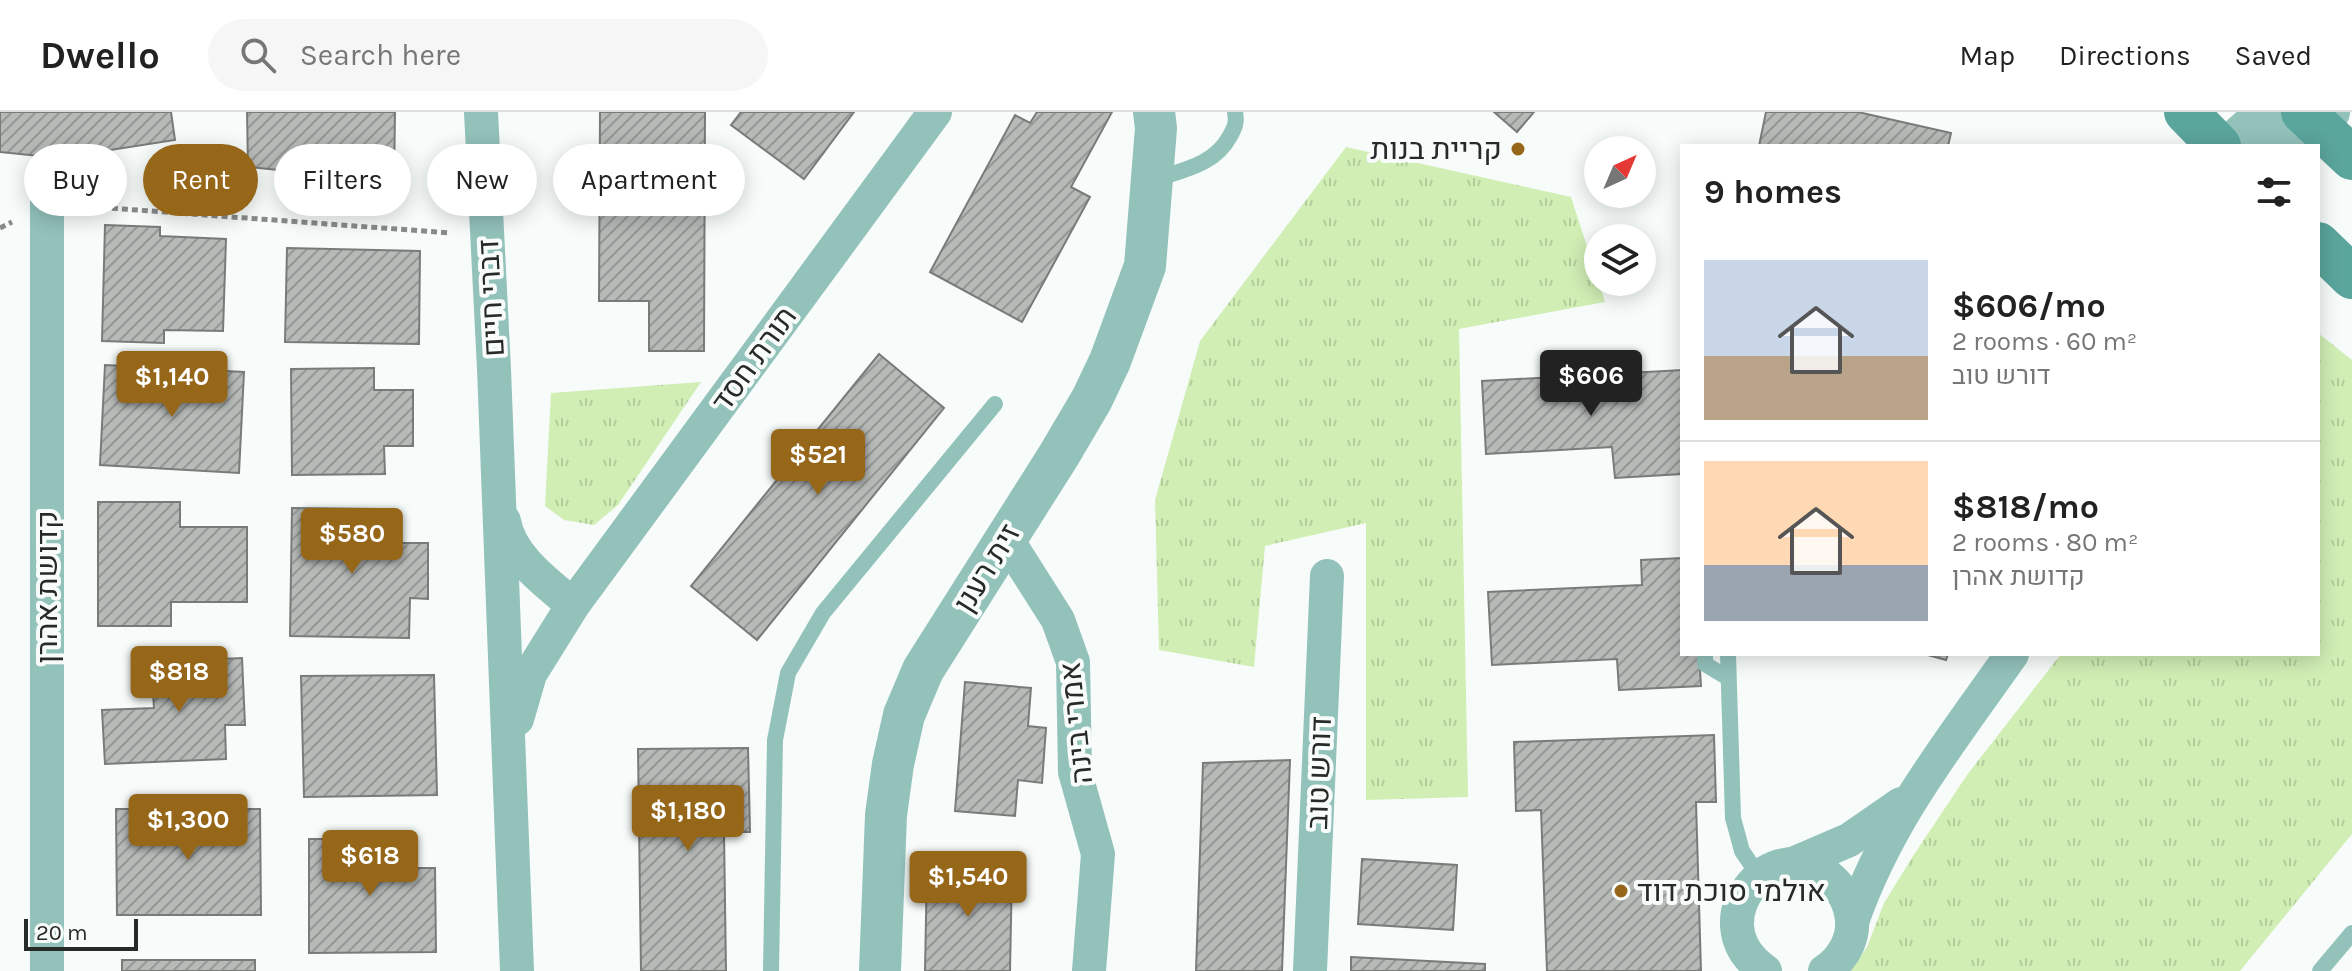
<!DOCTYPE html>
<html lang="en">
<head>
<meta charset="utf-8">
<style>
  body { margin:0; font-family:Karla,Heebo,sans-serif; background:#f6f6f6; color:#222; height:100vh; display:flex; flex-direction:column; font-size:30px; white-space:nowrap }
  * { box-sizing:border-box; margin:0 }
  p { font-size:26px; color:#767676 }
  .icon { flex:none; width:44px; height:44px; fill:none; stroke:currentColor; stroke-width:2; stroke-linecap:round; stroke-linejoin:round }
  .map { position:relative; flex:1; overflow:hidden }
  .side { position:absolute; left:1680px; top:32px; width:640px; height:512px; display:flex; flex-direction:column; background:#fff; border-radius:0px; box-shadow:0 4px 20px #0003 }
  .side>* { flex:none }
  .banner { position:absolute; left:24px; top:32px; width:760px; height:72px; display:flex; gap:16px }
  .needle { width:52px; rotate:44deg }
  .buttons { position:absolute; left:1584px; top:24px; display:grid; gap:16px }
  .buttons a { display:grid; place-items:center; width:72px; height:72px; border-radius:50%; background:#fff; box-shadow:0 4px 20px #0003; font-size:40px }
  .scale { position:absolute; left:24px; bottom:20px; width:114px; box-sizing:border-box; padding-left:8px; border:4px solid #282a29; border-top:0; font-size:22px; line-height:28px; white-space:nowrap; color:#282a29; -webkit-text-stroke:6px #f7fcfa; paint-order:stroke }
  .price { position:absolute; translate:-50% -68px; padding:0 18px; border-radius:8px; background:#976719; color:#fff; font-size:26px; line-height:52px; filter:drop-shadow(0 2px 4px #0008) }
  .price::after { content:''; position:absolute; left:50%; top:48px; width:24px; height:18px; margin-left:-12px; background:inherit; clip-path:polygon(0 0,100% 0,50% 100%) }
  .price.on { background:#222; color:#fff }
  ul { padding:0; list-style:none }
  li { display:flex; align-items:center; gap:24px; height:200px; padding:0 24px }
  li+li { border-top:2px solid #e0e0e0 }
  li span { display:grid; place-items:center; flex:none; width:224px; height:160px; border-radius:0px; color:#555 }
  li>.icon { margin-inline-start:auto }
  span .icon { width:96px; height:96px; fill:#fffc; stroke-width:1 }
  li b { font-size:34px }
  h2 { display:flex; justify-content:space-between; align-items:center; height:96px; padding:0 24px; font-size:34px }
  .pill { padding:0 28px; border-radius:36px; background:#fff; box-shadow:0 4px 20px #0003; font-size:28px; line-height:72px }
  .pill.on { background:#976719; color:#fff }
  header { display:flex; align-items:center; gap:48px; box-sizing:border-box; height:112px; padding:0 40px; background:#fff; border-bottom:2px solid #e0e0e0 }
  header strong { font-size:38px }
  nav { display:flex; gap:44px; margin-inline-start:auto; font-size:28px }
  .search { width:560px; height:72px; background:#f6f6f6; display:flex; align-items:center; gap:20px; box-sizing:border-box; padding:0 28px; border-radius:44px; color:#767676; font-size:30px }
  .map>svg:first-child { display:block }
  .grass { fill:url(#grass-tufts) }
  .building { fill:url(#building-hatch); stroke:#787c79; stroke-width:2 }
  .lines { fill:none; stroke-linecap:round; stroke-linejoin:round }
  .path { stroke:#878a89; stroke-width:5; stroke-dasharray:6 4; stroke-linecap:butt }
  .service { stroke:#93c2bb; stroke-width:16 }
  .minor { stroke:#93c2bb; stroke-width:34 }
  .tertiary { stroke:#93c2bb; stroke-width:42 }
  .secondary { stroke:#5aa59c; stroke-width:44 }
  .poi-dot { fill:#976719; stroke:#f7fcfa; stroke-width:3 }
  .labels { text-anchor:middle; stroke-width:8; stroke-linejoin:round; paint-order:stroke }
  .poi-label { font-size:30px; fill:#282a29; stroke:#f7fcfa; text-anchor:end }
  .street-label { font-size:30px; fill:#282a29; stroke:#f7fcfa }
</style>
</head>
<body>
<header>
<strong>Dwello</strong>
<div class="search"><svg class="icon" aria-label="search" viewBox="0 0 24 24"><circle cx="10" cy="10" r="6"/><path d="M15 15l6 6"/></svg>Search here</div>
<nav><a>Map</a><a>Directions</a><a>Saved</a></nav>
</header>
<div class="map">
<svg width="2352" height="859" viewBox="0 0 2352 859">
  <defs>
    <pattern id="grass-tufts" width="24" height="20" patternUnits="userSpaceOnUse" patternTransform="scale(2)"><rect width="24" height="20" fill="#d1eeb5"/><path d="M3 7l-1-3M5 7V3M7 7l1-3M15 17l-1-3M17 17v-4M19 17l1-3" fill="none" stroke="#b3cc9c"/></pattern>
    <pattern id="building-hatch" width="6" height="6" patternUnits="userSpaceOnUse" patternTransform="scale(2)"><rect width="6" height="6" fill="#b7bbb8"/><path d="M-1 1l2-2M0 6l6-6M5 7l2-2" fill="none" stroke="#959896"/></pattern>
  </defs>
  <rect width="100%" height="100%" fill="#f7fcfa"/>
  <g class="grass">
    <path d="M1346,35L1571,85L1605,190L1459,217L1468,685L1366,688V411L1265,434L1254,555L1159,538L1155,388L1200,229Z"/>
    <path d="M2318,221L2352,248V722L2240,859H1850L1867,835L1884,791L1913,744L1967,663L2061,542H2318Z"/>
    <path d="M701,270L618,393L594,413L564,408L545,394L551,281Z"/>
  </g>
  <g class="building">
    <path d="M0,0H171L175,28L59,46L0,40Z"/>
    <path d="M247,0H395L394,70L248,55Z"/>
    <path d="M600,0H705L704,239H649V189H599Z"/>
    <path d="M741,0H854L804,67L731,13Z"/>
    <path d="M1037,0H1112L1071,75L1090,85L1022,210L930,160L1015,3L1030,11Z"/>
    <path d="M1494,0H1534L1517,20Z"/>
    <path d="M1766,0H1858L1951,21L1948,34H1759Z"/>
    <path d="M105,113L160,115V124L226,127L223,219L164,218V231L102,229Z"/>
    <path d="M287,136L420,139L419,232L285,230Z"/>
    <path d="M879,242L944,296L757,528L691,474Z"/>
    <path d="M105,253L244,260L239,361L100,353Z"/>
    <path d="M374,256V278H413V334H384L385,362L292,363L291,257Z"/>
    <path d="M1682,258V362L1615,366L1612,335L1486,342L1482,269Z"/>
    <path d="M98,390H180V415H247V490H171V514H98Z"/>
    <path d="M292,396L378,397V431H428V487L410,486L409,526L290,524Z"/>
    <path d="M1682,446V542H1699L1701,574L1619,578L1617,547L1492,553L1488,480L1642,473L1641,448Z"/>
    <path d="M1924,542H1948L1946,548Z"/>
    <path d="M242,546L245,613H225L226,647L105,652L102,598L154,596L151,550Z"/>
    <path d="M434,563L437,683L304,685L301,564Z"/>
    <path d="M965,570L1031,576L1028,614L1046,616L1042,671L1018,668L1015,704L955,699Z"/>
    <path d="M1714,623L1716,690H1696L1701,859H1547L1541,698L1516,699L1514,630Z"/>
    <path d="M748,636L750,720H724L726,859H641L638,637Z"/>
    <path d="M1290,648L1282,859H1196L1203,651Z"/>
    <path d="M116,697H260L261,803H117Z"/>
    <path d="M309,727H415V756H435L436,840L309,841Z"/>
    <path d="M1362,747L1457,753L1453,818L1358,812Z"/>
    <path d="M927,755L1012,756L1010,859H925Z"/>
    <path d="M1351,845L1485,852V859H1351Z"/>
    <rect x="122" y="848" width="133" height="11"/>
  </g>
  <g class="lines">
    <g class="path">
      <path d="M82,94L451,121"/>
      <path d="M0,116L12,110"/>
    </g>
    <g class="service">
      <path d="M1153,68C1182,58 1215,53 1230,24C1235,15 1237,11 1235,0"/>
      <path d="M1705,542V552L1728,566"/>
      <path d="M1728,542L1733,706L1742,739L1759,764"/>
      <path d="M771,859L775,628L788,561L823,501L995,292"/>
      <path d="M2320,859L2352,821"/>
    </g>
    <g class="minor">
      <path d="M481,0L494,257L517,859"/>
      <path d="M504,409C510,445 547,471 573,493"/>
      <path d="M1006,426L1058,508L1073,550L1075,660L1098,742L1089,859"/>
      <path d="M517,607L530,562L573,493L935,0"/>
      <path d="M1793,752L1849,728L1901,692"/>
      <path d="M1852,810C1887,708 1951,629 2012,542"/>
      <path d="M47,859V91"/>
      <path d="M1310,859L1327,464"/>
      <path d="M1765,859C1693,809 1776,713 1833,769C1844,779 1850,791 1852,807C1854,828 1842,848 1825,859"/>
    </g>
    <g class="tertiary">
      <path d="M2230,34L2268,0"/>
      <path d="M2270,34L2300,22L2329,0"/>
      <path d="M880,859L886,703L893,652L904,603L923,558L1059,343L1092,287L1110,249L1145,154L1156,16L1154,0"/>
    </g>
    <g class="secondary">
      <path d="M2186,0L2219,34"/>
      <path d="M2303,0L2352,46"/>
      <path d="M2318,132L2352,165"/>
    </g>
  </g>
  <g class="poi-dot">
    <circle cx="1518" cy="37" r="8"/>
    <circle cx="1621" cy="779" r="8"/>
  </g>
  <g class="labels">
    <g class="poi-label">
      <text x="1502" y="47">קריית בנות</text>
      <text x="1637" y="789" text-anchor="start">אולמי סוכת דוד</text>
    </g>
    <g class="street-label">
      <text transform="translate(491 186) rotate(-93)" y="10">דברי חיים</text>
      <text transform="translate(754 247) rotate(-54)" y="10">תורת חסד</text>
      <text transform="translate(987 456) rotate(-58)" y="10">זית רענן</text>
      <text transform="translate(47 475) rotate(-90)" y="10">קדושת אהרן</text>
      <text transform="translate(1076 611) rotate(-96)" y="10">אמרי בינה</text>
      <text transform="translate(1319 661) rotate(-88)" y="10">דורש טוב</text>
    </g>
  </g>
</svg>
<div class="buttons">
<a><svg class="needle" viewBox="-14 -14 28 28"><path d="M0-13l5 13h-10z" fill="#e53935"/><path d="M0 13l5-13h-10z" fill="#767676"/></svg></a>
<a><svg class="icon" aria-label="layers" viewBox="0 0 24 24"><path d="M12 4l9 5-9 5-9-5zM3 14l9 5 9-5"/></svg></a>
</div>
<div class="scale">20 m</div>
<b class="price on" style="left:1591px;top:306px">$606</b>
<b class="price" style="left:172px;top:307px">$1,140</b>
<b class="price" style="left:818px;top:385px">$521</b>
<b class="price" style="left:352px;top:464px">$580</b>
<b class="price" style="left:179px;top:602px">$818</b>
<b class="price" style="left:688px;top:741px">$1,180</b>
<b class="price" style="left:188px;top:750px">$1,300</b>
<b class="price" style="left:370px;top:786px">$618</b>
<b class="price" style="left:968px;top:807px">$1,540</b>
<div class="banner">
<a class="pill">Buy</a>
<a class="pill on">Rent</a>
<a class="pill">Filters</a>
<a class="pill">New</a>
<a class="pill">Apartment</a>
</div>
<section class="side">
<h2>9 homes<svg class="icon" aria-label="filters" viewBox="0 0 24 24"><path d="M4 7h16M4 17h16"/><circle cx="9" cy="7" r="2"/><circle cx="15" cy="17" r="2"/></svg></h2>
<ul>
<li><span style="background:linear-gradient(#c9d6e8 60%,#b9a48a 0)"><svg class="icon" aria-label="home" viewBox="0 0 24 24"><path d="M3 11l9-7 9 7M6 9v11h12V9"/></svg></span><div><b>$606/mo</b><p>2 rooms · 60 m²</p><p>דורש טוב</p></div></li>
<li><span style="background:linear-gradient(#ffd9b3 65%,#9aa5b1 0)"><svg class="icon" aria-label="home" viewBox="0 0 24 24"><path d="M3 11l9-7 9 7M6 9v11h12V9"/></svg></span><div><b>$818/mo</b><p>2 rooms · 80 m²</p><p>קדושת אהרן</p></div></li>
</ul>
</section>
</div>
</body>
</html>
